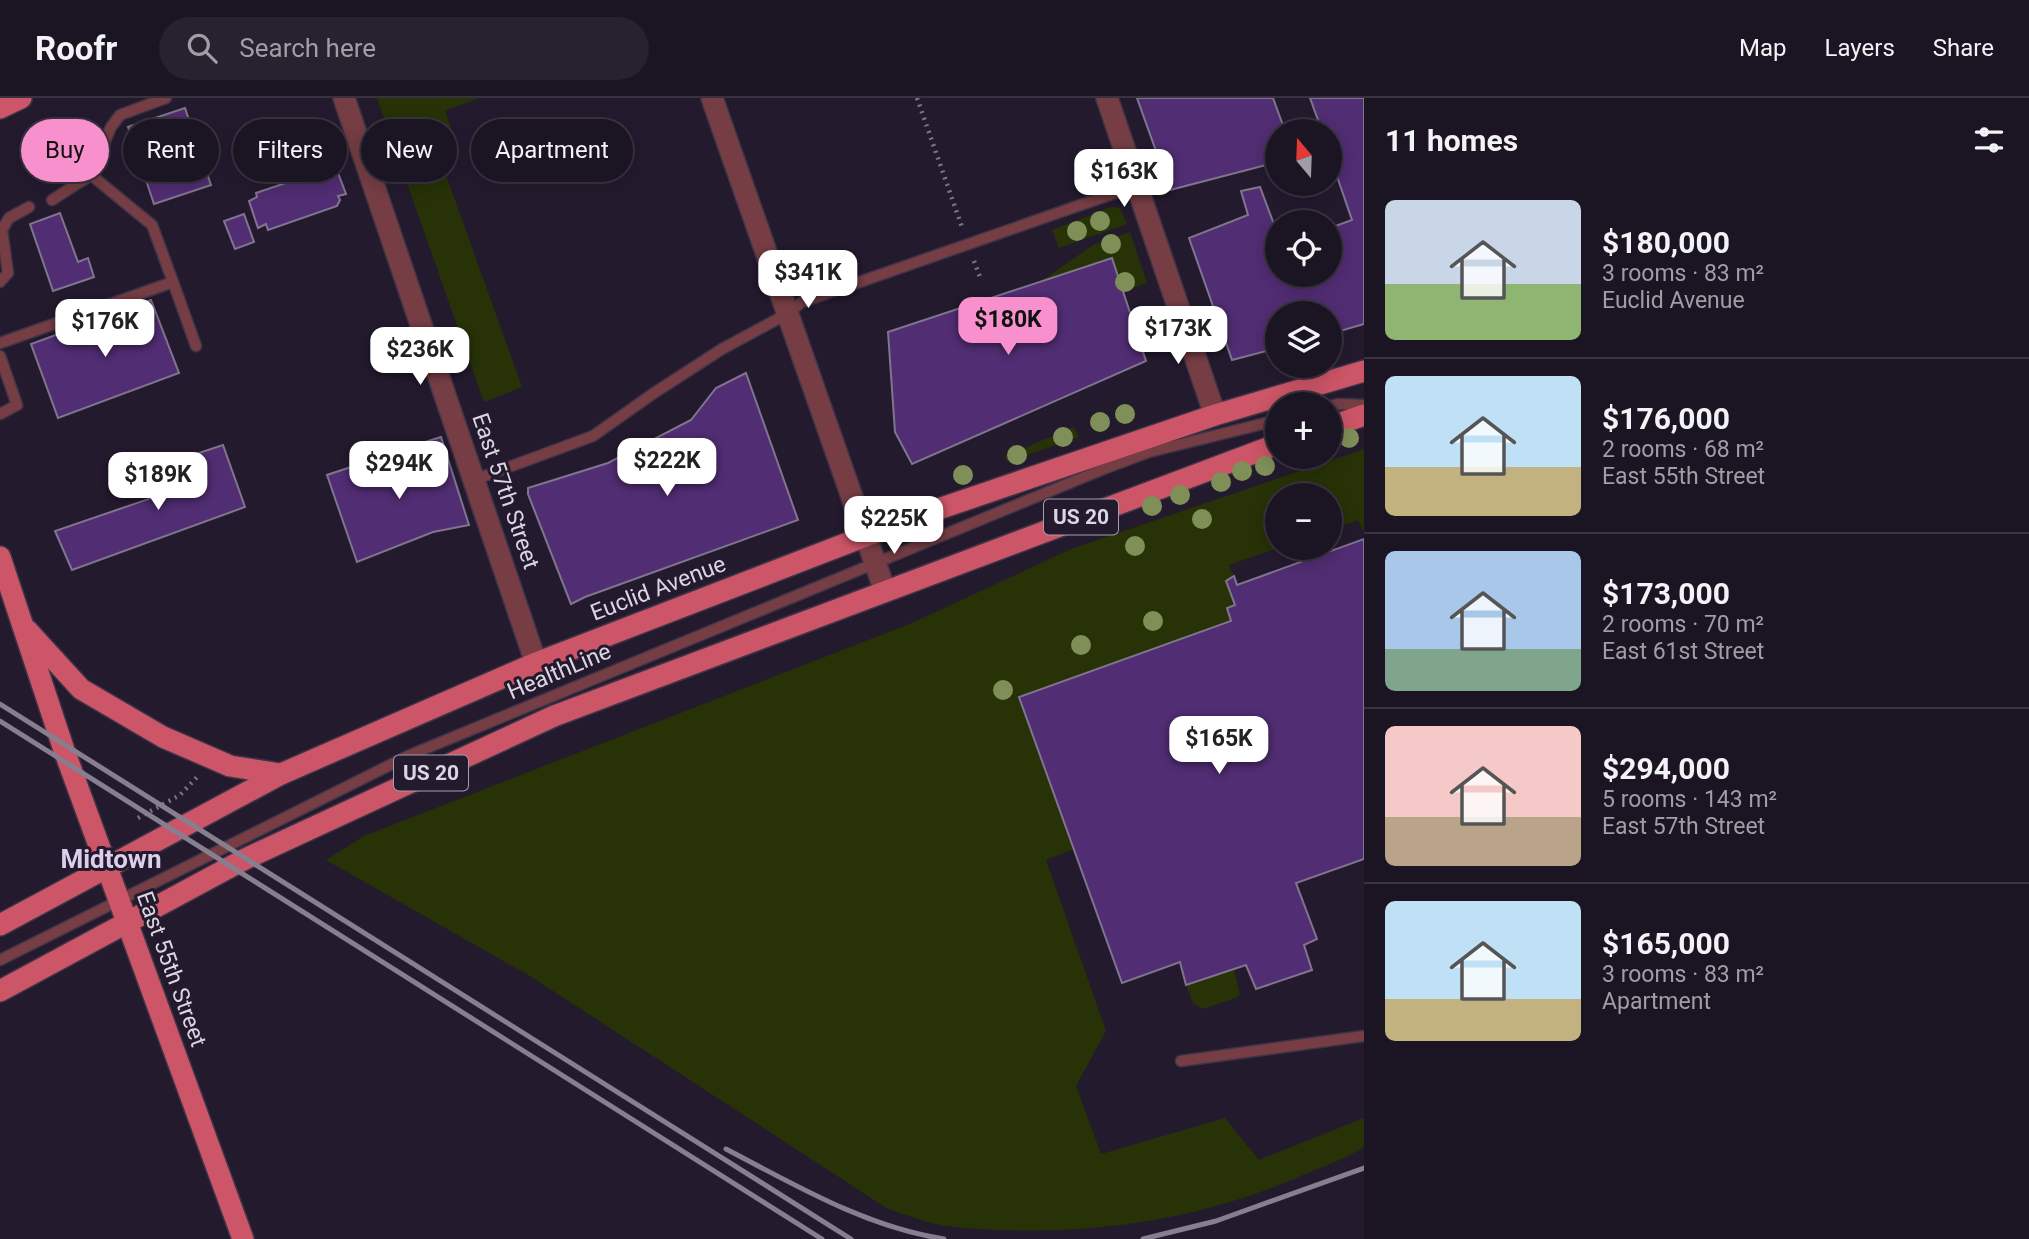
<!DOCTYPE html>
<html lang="en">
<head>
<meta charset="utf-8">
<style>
  body { margin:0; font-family:Roboto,sans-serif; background:#28212f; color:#f1f3f6; height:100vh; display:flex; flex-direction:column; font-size:26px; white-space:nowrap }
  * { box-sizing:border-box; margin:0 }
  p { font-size:23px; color:#a09ea5 }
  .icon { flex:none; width:38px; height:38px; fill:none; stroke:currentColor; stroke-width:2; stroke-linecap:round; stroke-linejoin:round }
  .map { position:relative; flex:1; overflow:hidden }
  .details { display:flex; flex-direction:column; background:#1b1422; width:665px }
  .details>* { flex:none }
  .banner { position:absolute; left:21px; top:21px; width:665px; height:63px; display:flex; gap:14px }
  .needle { width:46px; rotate:341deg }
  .buttons { position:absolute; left:1265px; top:21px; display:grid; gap:14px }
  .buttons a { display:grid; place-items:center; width:77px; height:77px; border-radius:50%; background:#1b1422; box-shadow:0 4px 18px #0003,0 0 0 2px #393340; font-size:35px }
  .price { position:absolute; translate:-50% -60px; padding:0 16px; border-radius:14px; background:#fff; color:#222; font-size:23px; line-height:46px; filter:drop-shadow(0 2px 4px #0008) }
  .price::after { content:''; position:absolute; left:50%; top:42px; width:21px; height:16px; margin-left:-10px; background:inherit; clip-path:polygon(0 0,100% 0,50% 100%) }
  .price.on { background:#f790cd; color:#111 }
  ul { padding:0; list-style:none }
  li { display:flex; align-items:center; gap:21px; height:175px; padding:0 21px }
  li+li { border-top:2px solid #393340 }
  li span { display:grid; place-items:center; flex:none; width:196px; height:140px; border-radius:10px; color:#555 }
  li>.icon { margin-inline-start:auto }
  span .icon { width:84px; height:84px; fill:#fffc; stroke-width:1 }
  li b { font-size:30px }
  h2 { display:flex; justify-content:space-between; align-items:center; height:84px; padding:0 21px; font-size:30px }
  .tag { padding:0 24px; border-radius:32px; background:#1b1422; box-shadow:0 4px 18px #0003,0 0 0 2px #393340; font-size:24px; line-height:63px }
  .tag.on { background:#f790cd; color:#111 }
  header { display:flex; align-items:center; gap:42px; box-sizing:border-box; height:98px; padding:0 35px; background:#1b1422; border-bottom:2px solid #393340 }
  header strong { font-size:33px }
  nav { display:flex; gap:38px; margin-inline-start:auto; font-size:24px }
  .search { width:490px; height:63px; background:#28212f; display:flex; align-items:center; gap:18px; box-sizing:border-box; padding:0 24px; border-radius:38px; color:#a09ea5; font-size:26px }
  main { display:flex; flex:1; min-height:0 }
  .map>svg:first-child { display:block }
  .green { fill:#273207 }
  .building { fill:#512d73; stroke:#80758e; stroke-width:2 }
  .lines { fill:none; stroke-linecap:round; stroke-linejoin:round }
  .service-casing { stroke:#3e3447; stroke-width:13 }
  .minor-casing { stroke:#3e3447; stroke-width:24 }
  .primary-casing { stroke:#3e3447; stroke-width:24 }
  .path { stroke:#7d7486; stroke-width:4.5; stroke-dasharray:2 5; stroke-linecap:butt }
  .service { stroke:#763d44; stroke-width:10 }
  .minor { stroke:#763d44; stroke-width:21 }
  .primary { stroke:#cc5567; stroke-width:21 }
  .rail { stroke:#877f8f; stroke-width:5 }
  .tree { fill:#7f8f58 }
  .labels { text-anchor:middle; stroke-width:6; stroke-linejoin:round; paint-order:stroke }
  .shield { fill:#241a2e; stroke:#a59ead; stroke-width:2 }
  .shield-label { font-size:21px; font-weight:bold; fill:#dcd6e4 }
  .street-label { font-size:23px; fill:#dcd6e4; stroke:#241a2e }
  .quarter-label { font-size:26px; font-weight:bold; fill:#dbcfeb; stroke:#241a2e }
</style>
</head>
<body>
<header>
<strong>Roofr</strong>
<div class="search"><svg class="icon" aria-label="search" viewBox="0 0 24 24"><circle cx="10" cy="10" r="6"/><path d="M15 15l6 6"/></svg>Search here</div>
<nav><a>Map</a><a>Layers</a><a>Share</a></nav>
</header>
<main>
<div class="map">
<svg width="1364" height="1141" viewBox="0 0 1364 1141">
  <rect width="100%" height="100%" fill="#241a2e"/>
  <g class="green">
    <path d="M377,0H479L445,13L460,56L441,63L522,289L484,304Z"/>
    <path d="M1111,109L1120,110L1127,126L1059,150L1052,132Z"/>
    <path d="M1130,134L1147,185L1117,196L1104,162L1036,187L1093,147Z"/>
    <path d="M1074,329L1079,339L1007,364L1005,358Z"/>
    <path d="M1364,351V434L1358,422L1330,432V397H1278V450L1229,467L1234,478L1226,483L1235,507L1231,523L1019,599L1074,751L1046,762L1106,933L1076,988L1101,1056L1225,1020L1259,1062L1364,1020V1049C1343,1062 1319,1070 1296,1080C1187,1127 1063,1141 944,1128C925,1124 906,1117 888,1111L530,878L326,762L364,738L912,525L1071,451Z"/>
    <path d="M1234,871L1240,896L1238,899L1203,911L1193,905L1186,887Z"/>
  </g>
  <g class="building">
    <path d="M1137,0H1273L1285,33H1278V64L1170,92Z"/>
    <path d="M1310,0H1364V226L1330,236V215H1278V250L1232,262L1189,140L1248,117L1241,93L1260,89L1278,137V177H1330V130L1352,122L1330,58V33H1322Z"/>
    <path d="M185,10L211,87L154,106L128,29Z"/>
    <path d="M324,72L331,77L338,75L346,96L338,98L340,102L337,108L268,132L266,126L258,130L249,103L257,99L256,95Z"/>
    <path d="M60,115L78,164L88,160L94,179L53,193L30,126Z"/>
    <path d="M244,116L254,144L235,151L224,123Z"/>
    <path d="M1112,160L1146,263L912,366L895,334L888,234Z"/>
    <path d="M151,202L179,275L58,320L31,246Z"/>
    <path d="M746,275L798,422L585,499L571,506L528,396V390L608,365L691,322L716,290Z"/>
    <path d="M441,339L469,427L433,434L357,464L327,377L369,363L376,383L413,371L406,350Z"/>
    <path d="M223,347L245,409L72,472L55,433L184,389L175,363Z"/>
    <path d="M1364,441V761L1296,785L1317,841L1304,847L1312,872L1256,891L1246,867L1186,887L1180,864L1122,885L1019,599L1231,523L1227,510L1235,507L1226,483L1234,478L1237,487Z"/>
  </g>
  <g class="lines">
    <defs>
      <g id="service">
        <path d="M91,77L152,127L173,184"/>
        <path d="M52,102L91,77L111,29L120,17L166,0"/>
        <path d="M0,184L8,175L2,132L9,120L29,109"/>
        <path d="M0,245L173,184L196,248"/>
        <path d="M0,258L17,307L0,316"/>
        <path d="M1330,308L1338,306L1364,307"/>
        <path d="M474,382L593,338L654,295L722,251L787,216L802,204L1138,87"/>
        <path d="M0,862L410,657L1106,370L1149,354L1278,322"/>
        <path d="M1181,963L1364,938"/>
      </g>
      <g id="minor">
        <path d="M344,0L536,565"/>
        <path d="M712,0L885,493"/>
        <path d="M1107,0L1215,317"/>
      </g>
      <g id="primary">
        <path d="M0,10L21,0"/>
        <path d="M1330,329L1364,317"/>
        <path d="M0,459L64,652L243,1141"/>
        <path d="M27,532L81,591L163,639L230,668L281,676"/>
        <path d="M0,827L281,676L536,565L915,419L1215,317L1364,273"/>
        <path d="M0,893L245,761L554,618L1278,346"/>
      </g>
    </defs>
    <use href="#service" class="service-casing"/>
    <use href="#minor" class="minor-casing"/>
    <use href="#primary" class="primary-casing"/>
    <g class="path">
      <path d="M917,0L963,132"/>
      <path d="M974,163L980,179"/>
      <path d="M138,720L180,697L199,677"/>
    </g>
    <use href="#service" class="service"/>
    <use href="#minor" class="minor"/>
    <use href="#primary" class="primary"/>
    <g class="rail">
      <path d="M0,606L851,1141"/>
      <path d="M0,623L822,1141"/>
      <path d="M726,1051C795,1087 866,1129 944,1141"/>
      <path d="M1143,1141L1216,1123L1364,1070"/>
    </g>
  </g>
  <g class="tree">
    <circle cx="1091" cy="77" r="10"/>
    <circle cx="1100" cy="123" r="10"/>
    <circle cx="1077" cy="133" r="10"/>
    <circle cx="1111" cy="146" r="10"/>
    <circle cx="829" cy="170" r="10"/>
    <circle cx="1125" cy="184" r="10"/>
    <circle cx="1125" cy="316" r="10"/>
    <circle cx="1100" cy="324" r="10"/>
    <circle cx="1063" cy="339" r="10"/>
    <circle cx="1349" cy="340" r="10"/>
    <circle cx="1017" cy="357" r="10"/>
    <circle cx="1265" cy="368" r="10"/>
    <circle cx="1242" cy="373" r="10"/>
    <circle cx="963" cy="377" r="10"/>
    <circle cx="1221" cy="384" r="10"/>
    <circle cx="1180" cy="397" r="10"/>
    <circle cx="1152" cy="408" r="10"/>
    <circle cx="1202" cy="421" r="10"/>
    <circle cx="1135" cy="448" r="10"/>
    <circle cx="1153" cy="523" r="10"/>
    <circle cx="1081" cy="547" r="10"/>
    <circle cx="1003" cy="592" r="10"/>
  </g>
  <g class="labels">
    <g class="shield">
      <rect x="1044" y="401.5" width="74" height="35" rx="5"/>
      <rect x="394" y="657.5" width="74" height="35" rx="5"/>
    </g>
    <g class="shield-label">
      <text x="1081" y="426">US 20</text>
      <text x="431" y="682">US 20</text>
    </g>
    <g class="street-label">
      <text transform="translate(506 393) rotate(71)" y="8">East 57th Street</text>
      <text transform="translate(658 490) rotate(-21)" y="8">Euclid Avenue</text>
      <text transform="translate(559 573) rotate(-23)" y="8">HealthLine</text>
      <text transform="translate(172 871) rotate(70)" y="8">East 55th Street</text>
    </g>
    <g class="quarter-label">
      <text x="111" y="770">Midtown</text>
    </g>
  </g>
</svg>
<div class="buttons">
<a><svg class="needle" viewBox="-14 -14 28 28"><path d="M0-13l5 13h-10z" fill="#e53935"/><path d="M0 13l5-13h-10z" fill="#a09ea5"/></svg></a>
<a><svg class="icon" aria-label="locate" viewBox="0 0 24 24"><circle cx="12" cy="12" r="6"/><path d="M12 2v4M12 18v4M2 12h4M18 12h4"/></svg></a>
<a><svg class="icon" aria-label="layers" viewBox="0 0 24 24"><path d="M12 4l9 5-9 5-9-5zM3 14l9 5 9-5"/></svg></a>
<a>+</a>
<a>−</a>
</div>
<b class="price" style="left:1124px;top:111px">$163K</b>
<b class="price" style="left:808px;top:212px">$341K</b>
<b class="price on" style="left:1008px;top:259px">$180K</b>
<b class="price" style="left:105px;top:261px">$176K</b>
<b class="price" style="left:1178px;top:268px">$173K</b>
<b class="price" style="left:420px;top:289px">$236K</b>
<b class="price" style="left:667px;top:400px">$222K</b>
<b class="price" style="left:399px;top:403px">$294K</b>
<b class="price" style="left:158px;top:414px">$189K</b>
<b class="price" style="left:894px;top:458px">$225K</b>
<b class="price" style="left:1219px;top:678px">$165K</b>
<div class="banner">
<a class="tag on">Buy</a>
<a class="tag">Rent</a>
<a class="tag">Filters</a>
<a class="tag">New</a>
<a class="tag">Apartment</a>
</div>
</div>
<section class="details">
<h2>11 homes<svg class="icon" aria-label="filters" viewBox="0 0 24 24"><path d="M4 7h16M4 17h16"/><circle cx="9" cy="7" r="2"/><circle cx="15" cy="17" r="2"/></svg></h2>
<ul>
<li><span style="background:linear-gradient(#c9d6e8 60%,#8fb573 0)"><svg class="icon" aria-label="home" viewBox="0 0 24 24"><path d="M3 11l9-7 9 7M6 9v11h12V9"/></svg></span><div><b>$180,000</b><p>3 rooms · 83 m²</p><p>Euclid Avenue</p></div></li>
<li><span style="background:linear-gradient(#bfe0f5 65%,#c2b280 0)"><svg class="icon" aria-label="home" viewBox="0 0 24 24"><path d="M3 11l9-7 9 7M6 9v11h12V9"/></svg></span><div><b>$176,000</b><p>2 rooms · 68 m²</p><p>East 55th Street</p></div></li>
<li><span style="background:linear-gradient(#a9c7e8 70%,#7fa58c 0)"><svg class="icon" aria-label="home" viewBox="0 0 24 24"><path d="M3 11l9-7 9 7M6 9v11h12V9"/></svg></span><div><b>$173,000</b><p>2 rooms · 70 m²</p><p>East 61st Street</p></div></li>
<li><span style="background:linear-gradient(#f6c9c9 65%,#b9a48a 0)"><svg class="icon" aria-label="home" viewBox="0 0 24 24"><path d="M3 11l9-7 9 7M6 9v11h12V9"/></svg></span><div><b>$294,000</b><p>5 rooms · 143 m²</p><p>East 57th Street</p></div></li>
<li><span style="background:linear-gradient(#bfe0f5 70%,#c2b280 0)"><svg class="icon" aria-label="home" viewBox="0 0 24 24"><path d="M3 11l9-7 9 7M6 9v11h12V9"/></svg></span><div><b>$165,000</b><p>3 rooms · 83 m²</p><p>Apartment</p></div></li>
</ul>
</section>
</main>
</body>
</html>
